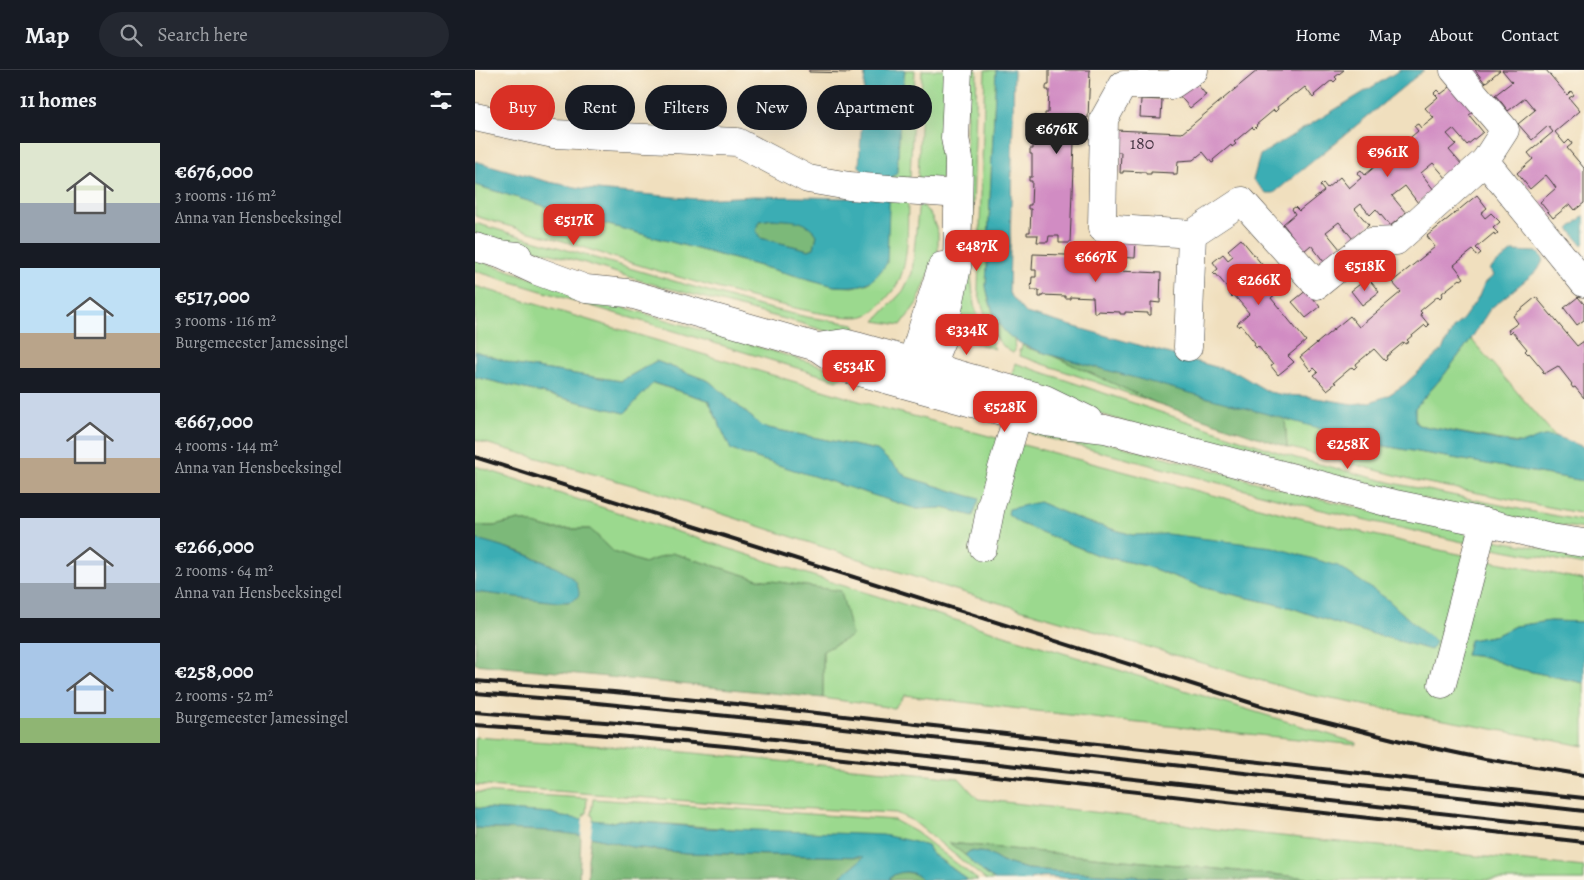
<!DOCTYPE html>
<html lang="en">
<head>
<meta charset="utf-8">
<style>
  body { margin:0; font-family:Alegreya,serif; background:#242831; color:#f1f3f6; height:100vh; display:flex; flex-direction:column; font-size:19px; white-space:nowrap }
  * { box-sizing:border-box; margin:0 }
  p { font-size:16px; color:#9ea1a6 }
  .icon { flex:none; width:28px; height:28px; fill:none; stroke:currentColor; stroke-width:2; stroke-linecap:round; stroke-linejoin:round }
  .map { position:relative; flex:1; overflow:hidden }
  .details { display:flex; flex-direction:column; background:#171b24; width:475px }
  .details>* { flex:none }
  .banner { position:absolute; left:15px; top:15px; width:475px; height:45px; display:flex; gap:10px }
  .price { position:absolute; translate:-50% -42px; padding:0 11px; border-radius:10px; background:#d93025; color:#fff; font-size:16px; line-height:32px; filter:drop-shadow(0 1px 2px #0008) }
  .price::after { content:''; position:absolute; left:50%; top:30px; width:15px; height:11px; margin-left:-8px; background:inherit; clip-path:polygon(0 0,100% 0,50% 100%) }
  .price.current { background:#222; color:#fff }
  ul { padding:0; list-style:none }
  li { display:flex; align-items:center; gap:15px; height:125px; padding:0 20px }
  li span { display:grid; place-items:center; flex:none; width:140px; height:100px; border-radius:0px; color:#555 }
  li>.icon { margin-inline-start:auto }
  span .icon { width:60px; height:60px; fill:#fffc; stroke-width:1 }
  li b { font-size:21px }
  h2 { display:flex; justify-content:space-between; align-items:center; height:60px; padding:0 20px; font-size:21px }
  .tag { padding:0 18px; border-radius:22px; background:#171b24; box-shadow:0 5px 20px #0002; font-size:18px; line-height:45px }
  .tag.current { background:#d93025; color:#fff }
  header { display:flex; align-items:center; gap:30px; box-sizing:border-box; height:70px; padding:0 25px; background:#171b24; border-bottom:1px solid #363941 }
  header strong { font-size:24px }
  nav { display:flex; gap:28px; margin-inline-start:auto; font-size:18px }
  .search { width:350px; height:45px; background:#242831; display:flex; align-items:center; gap:12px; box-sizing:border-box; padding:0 18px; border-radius:28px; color:#9ea1a6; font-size:19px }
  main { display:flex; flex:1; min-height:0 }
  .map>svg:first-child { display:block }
  .green { fill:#9bd98e; stroke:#5c7a55; fill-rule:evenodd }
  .forest { fill:#7cb979; stroke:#4c6a4a }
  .water { fill:#3badb4; stroke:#2c6468; fill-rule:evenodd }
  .pier { fill:#f0dfbe }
  .building { fill:#d18cc3 }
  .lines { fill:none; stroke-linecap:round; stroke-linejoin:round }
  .minor-casing { stroke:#3c3934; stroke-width:29 }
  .major-casing { stroke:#3c3934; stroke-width:29 }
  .minor { stroke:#fff; stroke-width:28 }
  .major { stroke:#fff; stroke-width:28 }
  .rail { stroke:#1c1c1c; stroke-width:4 }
  .labels { text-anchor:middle; stroke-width:5; stroke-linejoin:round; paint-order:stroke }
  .number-label { font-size:18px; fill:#493846 }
</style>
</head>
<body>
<header>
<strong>Map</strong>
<div class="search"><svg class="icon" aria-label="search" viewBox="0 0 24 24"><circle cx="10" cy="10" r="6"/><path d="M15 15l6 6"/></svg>Search here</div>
<nav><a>Home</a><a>Map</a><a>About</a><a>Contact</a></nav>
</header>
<main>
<section class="details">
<h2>11 homes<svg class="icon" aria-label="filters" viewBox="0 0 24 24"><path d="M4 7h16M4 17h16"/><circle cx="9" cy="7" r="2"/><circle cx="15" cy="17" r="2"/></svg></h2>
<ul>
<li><span style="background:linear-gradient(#dfe7d0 60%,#9aa5b1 0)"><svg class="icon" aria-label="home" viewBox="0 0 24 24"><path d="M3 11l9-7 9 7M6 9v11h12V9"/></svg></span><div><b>€676,000</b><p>3 rooms · 116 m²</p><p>Anna van Hensbeeksingel</p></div></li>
<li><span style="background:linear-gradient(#bfe0f5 65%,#b9a48a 0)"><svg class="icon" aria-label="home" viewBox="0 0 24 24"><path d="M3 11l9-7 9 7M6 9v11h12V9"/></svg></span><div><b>€517,000</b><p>3 rooms · 116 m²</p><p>Burgemeester Jamessingel</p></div></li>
<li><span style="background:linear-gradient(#c9d6e8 65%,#b9a48a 0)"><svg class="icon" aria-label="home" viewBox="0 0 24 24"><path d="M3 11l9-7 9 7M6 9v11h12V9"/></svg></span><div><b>€667,000</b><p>4 rooms · 144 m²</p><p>Anna van Hensbeeksingel</p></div></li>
<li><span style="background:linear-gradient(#c9d6e8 65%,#9aa5b1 0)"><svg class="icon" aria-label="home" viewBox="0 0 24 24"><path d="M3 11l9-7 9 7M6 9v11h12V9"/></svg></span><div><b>€266,000</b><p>2 rooms · 64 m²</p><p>Anna van Hensbeeksingel</p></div></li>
<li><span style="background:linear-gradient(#a9c7e8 75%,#8fb573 0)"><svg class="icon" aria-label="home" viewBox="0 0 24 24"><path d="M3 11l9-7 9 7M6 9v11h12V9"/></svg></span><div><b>€258,000</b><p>2 rooms · 52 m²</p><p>Burgemeester Jamessingel</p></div></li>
</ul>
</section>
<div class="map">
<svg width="1109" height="810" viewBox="0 0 1109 810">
  <rect width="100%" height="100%" fill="#fcf5e5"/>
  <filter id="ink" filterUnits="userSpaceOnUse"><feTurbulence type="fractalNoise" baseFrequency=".02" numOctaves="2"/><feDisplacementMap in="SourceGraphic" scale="10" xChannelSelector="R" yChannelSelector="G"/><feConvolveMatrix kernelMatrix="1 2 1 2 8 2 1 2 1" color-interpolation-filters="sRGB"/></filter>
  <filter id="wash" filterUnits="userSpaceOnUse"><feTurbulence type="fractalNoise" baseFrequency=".0096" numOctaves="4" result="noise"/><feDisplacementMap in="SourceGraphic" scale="20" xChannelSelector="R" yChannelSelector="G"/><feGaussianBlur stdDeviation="1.12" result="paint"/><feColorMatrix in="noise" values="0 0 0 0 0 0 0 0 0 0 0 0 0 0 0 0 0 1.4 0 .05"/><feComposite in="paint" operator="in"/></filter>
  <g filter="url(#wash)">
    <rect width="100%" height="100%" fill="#f0dfbe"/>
    <g class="green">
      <path d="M430,0H440L435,108H415L422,101L426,31Z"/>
      <path d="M447,0H473L467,109L443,108Z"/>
      <path d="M493,0H502L496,205L499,235L507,255L520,279L482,267L487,211Z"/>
      <path d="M510,0H521L511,216C515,237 520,256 539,269L540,281L538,283C516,272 509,242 503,220Z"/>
      <path d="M0,115L126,153L359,216L378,217L394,213L414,124L433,127C432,154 435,188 423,213C420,219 414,225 409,231C404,236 399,242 392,245C362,260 131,185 88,171C58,163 29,155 0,146Z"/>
      <path d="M444,130L457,147L463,163V183L442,233L426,255L400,251L428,221L437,203Z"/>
      <path d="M0,153L284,236L332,247L379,254L381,257L378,268L370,267L325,253L170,212L107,192L0,164Z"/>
      <path d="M0,189L104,224L368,302L366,308L362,310L0,201Z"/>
      <path d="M0,216L404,337L829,449L969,481L1109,510V552L1075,551L1040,556L1022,565L995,570L991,585L1011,587L1039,598L1109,613V676L835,625L467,516L174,420L0,370V307L150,343L177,313L233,330L257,380L442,439L468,438L498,445L503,429L432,407L402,380L288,357L234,311L181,291L146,311L41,295L0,281ZM564,432L609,451L658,465L948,562L961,571L869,556L817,538L730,518L671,496L622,485L544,453Z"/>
      <path d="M996,269L1081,367L1069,366L1049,374L943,355L940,351V338L969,305Z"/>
      <path d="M547,275L552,278L576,285L681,333L545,286L544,280H546Z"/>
      <path d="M540,293L821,388L918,413L1049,440L1109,451V459L1056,451L979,436L662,356L535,314Z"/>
      <path d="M810,348L909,376L1109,411V444L943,411L812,377Z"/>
      <path d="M568,357L709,392L820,423L989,462L992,465V473L843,439L557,364L555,362Z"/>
      <path d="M0,396L366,515L882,673V675L644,651L430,625L419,638L348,628V581L365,521L283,509L197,483L169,493L139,482L115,459H77L44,450L19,456H0Z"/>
      <path d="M1019,470L1109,486V495L1013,477L1011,474Z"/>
      <path d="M0,667L187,680L484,708L503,729L680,749L738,759L1109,797V810H855L475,773L520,810H511L438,751L421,743L281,736L0,715Z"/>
      <path d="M0,722L112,728L111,744H109L108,750L87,747L77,743L0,738Z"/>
      <path d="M118,729L419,750L441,762L503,810H493L456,783L452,776L445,774L144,750L139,752L118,751V746L116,745Z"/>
    </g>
    <g class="forest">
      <path d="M297,149C317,151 330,147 342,165L339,178L334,180L285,168L281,160L285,151Z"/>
      <path d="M576,285L810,348L812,377L681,333Z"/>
      <path d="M44,450L77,459H115L139,482L169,493L197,483L283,509L366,521L377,566L348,581V628L0,594V522L94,532L77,495L43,481L0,469V456H19Z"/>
      <path d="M0,758L75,761L106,765L104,810H0Z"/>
      <path d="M116,767L157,777L211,783L390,787L361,810H113V789Z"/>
      <path d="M474,773L855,810H713L552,799L527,792L512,783L495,781L490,785Z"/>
      <path d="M425,801L441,804L448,810H415V807Z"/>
    </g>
    <g class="water">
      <path d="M390,0H430L426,31L422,102L420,105L415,108L412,193C395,217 387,217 359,216L126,153L0,115V91L74,112L111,119L222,129L280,126L373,128L390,105L384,96ZM297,149C316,151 330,148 342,165L339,178L334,180L285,168L281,160L285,151Z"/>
      <path d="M521,0H539L534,223L551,243L762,303L794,322L809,325L829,326L878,334L895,332L912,326L929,315L967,280L979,257L988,249L1004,226L1009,214L1019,205L1015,199L1037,181L1062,182L1069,189L1063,200L1015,239L996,269L969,305L940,338V351L943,355L1038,373C1055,375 1056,368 1069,366C1081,364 1098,373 1109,377V411L909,376L576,285C533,272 520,261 511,216Z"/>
      <path d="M925,0H949L799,123H791L778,110L785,85Z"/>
      <path d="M1109,145V173L1107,175L1094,159Z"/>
      <path d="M0,281L41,295L146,311L181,291L234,311L288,357L402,380L432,407L504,429L498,446L468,438L442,439L256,380L233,330L178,313L150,343L0,307Z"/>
      <path d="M564,432L609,451L658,465L692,464L798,477L863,496L912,529L948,562L961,571L956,580L869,556L817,538L730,518L671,496L622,485L544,453L533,444L534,439Z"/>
      <path d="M0,469C21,473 88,495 100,511C103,516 104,520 104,525C98,533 91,532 82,532L0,522Z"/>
      <path d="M1075,551L1109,552V613L1039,598L1011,587L991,585L995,570L1022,565L1040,556Z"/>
      <path d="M0,738L77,743L87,747L138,752L144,750L231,758L408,765L436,771L452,776L456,783L493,810H448C438,800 427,800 415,807V810H361L389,787L211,783L157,777L116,767L75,761L0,758Z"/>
      <path d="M495,781L512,783L527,792L552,799L712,810C671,810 629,810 588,808C578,807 562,805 554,810H520L509,803L490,785Z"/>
    </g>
    <path class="pier" d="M108,747L118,748L115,769L106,768Z"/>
    <g id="blocks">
      <g class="building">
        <path d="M334,0H375V3L334,2Z"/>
        <path d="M574,0H615L613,48L600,47L595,173H584V166H574L573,172H562L563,165H552V162H555L556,139H553V135H556L557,111H554V107H557V84H555V79H558V59H556V53L558,46L570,47V43H573L574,20H571V17L572,15H574Z"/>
        <path d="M783,0H869L860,7L862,9L859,12L857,10L839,25L840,26L838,28L830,17L821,24L820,23L802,37L803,39L800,42L799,40L781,55L782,56L779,59L777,57L759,72L761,74L757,77L756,75L738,90L739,92L737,93L728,82L718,90L703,91L702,105H699V103L676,102V104H671V102L648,101V103H645L646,82H640V60L707,63Z"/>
        <path d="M1000,0H1025L1010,13Z"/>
        <path d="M1027,0H1071L1092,25L1096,21L1099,25L1094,28L1105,41L1080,62L1090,74L1094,70L1096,72L1097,74L1092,78L1109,98V133L1100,140L1095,134L1078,148L1065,132L1081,118L1076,111L1071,105L1055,119L1042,103L1058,89L1053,83L1078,62L1073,56L1057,70L1043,54L1060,40L1050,28L1033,41L1027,33L1020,25L1037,12Z"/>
        <path d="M719,10L731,25L715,38L703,24Z"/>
        <path d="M979,14L1001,40L994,45L1008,62L992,75L978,59L972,64L981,74L974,80L988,96L972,109L958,93L946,103L959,120L943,133L930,116L917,126L931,143L915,156L901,139L895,145L886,134L880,139L894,155L878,169L864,152L851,162L865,179L849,192L836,175L829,181L808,154L820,144L817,139L820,137L824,141L849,121L845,116L848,113L852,118L865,107L874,118L886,108L882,103L886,100L890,105L915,84L911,80L914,77L918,82L943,61L939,56L943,54L946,58L959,48L950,38L963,27L959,23L962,20L966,24Z"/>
        <path d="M666,29L687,30L686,48L665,47Z"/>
        <path d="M1002,125L1012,138L1006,143L1010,148L1016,143L1025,152L1018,158L1023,163L1020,165L1019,163L1001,178L1006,183L1002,186L998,180L979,195L989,208L986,210L985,209L967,223L968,225L965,228L963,226L945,241L947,243L945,244L954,255L952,257L950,255L932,270L934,272L930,274L929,272L911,287L912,289L910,291L899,279L881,294L882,296L879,299L877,297L859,312L861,313L852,320L839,305L843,302L839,298L836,301L825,287L875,246L884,257L926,222L917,212L960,177L952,166Z"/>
        <path d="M640,168L661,169L660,188L639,187Z"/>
        <path d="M766,169L807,219L796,228L831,271L813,286L819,292L803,305L796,296L798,295L783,276L781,278L780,276L779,275L780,273L766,255L764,257L762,254L774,243L759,225L757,227L754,223L756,222L741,204L740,205L738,203L743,199L738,192L748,184L753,190L758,186L753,180Z"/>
        <path d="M558,184L623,186L622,200L686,203L685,233L676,232V245H673V243L650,242V244H645V242L622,241V243H619L618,227L595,226V228H590V226L567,225V227H564V220H556L557,207H561V200H557Z"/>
        <path d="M893,208L904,222L887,235L876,221Z"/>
        <path d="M832,220L845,237L831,248L817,232Z"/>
        <path d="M1061,227L1102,276L1109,271V328L1100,317L1098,318L1096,315L1097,314L1083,296L1069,304L1067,302L1069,301L1054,283L1053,284L1050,281L1052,279L1037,261L1035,263L1033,260L1043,253L1038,246Z"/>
        <path d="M1103,227L1109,234V250L1102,255L1089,238Z"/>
      </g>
    </g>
  </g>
  <g filter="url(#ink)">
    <use href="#blocks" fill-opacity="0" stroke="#3c3934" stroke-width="1"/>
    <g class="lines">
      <defs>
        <g id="minor">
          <path d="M719,0L697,15H648L629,49L627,158L717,164L767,131L842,215L895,172L921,171L1010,91L1109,213"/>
          <path d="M979,0L1030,60L1010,91"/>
          <path d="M0,47L79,64L262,72L333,109L374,116L471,123"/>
          <path d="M713,277L717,164"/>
          <path d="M441,314L455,297L467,268L482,197L484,89L480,68L483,0"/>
          <path d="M439,315L437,292L467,196"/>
          <path d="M508,477L516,436L543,344"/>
          <path d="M967,614L1009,452"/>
        </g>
        <g id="major">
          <path d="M0,177L25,184L43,186"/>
          <path d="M25,184L62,201L111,219L152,223L342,277L374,299L523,340L570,352L630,359L915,433L1009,452L1076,468L1109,473"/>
          <path d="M342,277L369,273L381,276L570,329L613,350"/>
        </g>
      </defs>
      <use href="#minor" class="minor-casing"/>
      <use href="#major" class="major-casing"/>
      <use href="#minor" class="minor"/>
      <use href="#major" class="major"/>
      <g class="rail">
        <path d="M0,387L789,637L930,672L1010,689L1109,705"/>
        <path d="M0,611L139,622L261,634L1109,728"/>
        <path d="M0,623L102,631L323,653L1109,741"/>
        <path d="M0,642L143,653L309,670L1109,759"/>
        <path d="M0,655L121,664L261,677L1109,772"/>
      </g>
    </g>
  </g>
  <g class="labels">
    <g class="number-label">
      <text x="667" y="79">180</text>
    </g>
  </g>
</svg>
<b class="price current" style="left:582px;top:85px">€676K</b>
<b class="price" style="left:913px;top:108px">€961K</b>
<b class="price" style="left:99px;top:176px">€517K</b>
<b class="price" style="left:502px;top:202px">€487K</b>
<b class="price" style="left:621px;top:213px">€667K</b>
<b class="price" style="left:890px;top:222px">€518K</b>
<b class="price" style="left:784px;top:236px">€266K</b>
<b class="price" style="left:492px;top:286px">€334K</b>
<b class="price" style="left:379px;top:322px">€534K</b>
<b class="price" style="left:530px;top:363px">€528K</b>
<b class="price" style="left:873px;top:400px">€258K</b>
<div class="banner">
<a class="tag current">Buy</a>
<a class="tag">Rent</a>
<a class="tag">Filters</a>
<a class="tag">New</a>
<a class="tag">Apartment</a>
</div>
</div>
</main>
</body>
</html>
